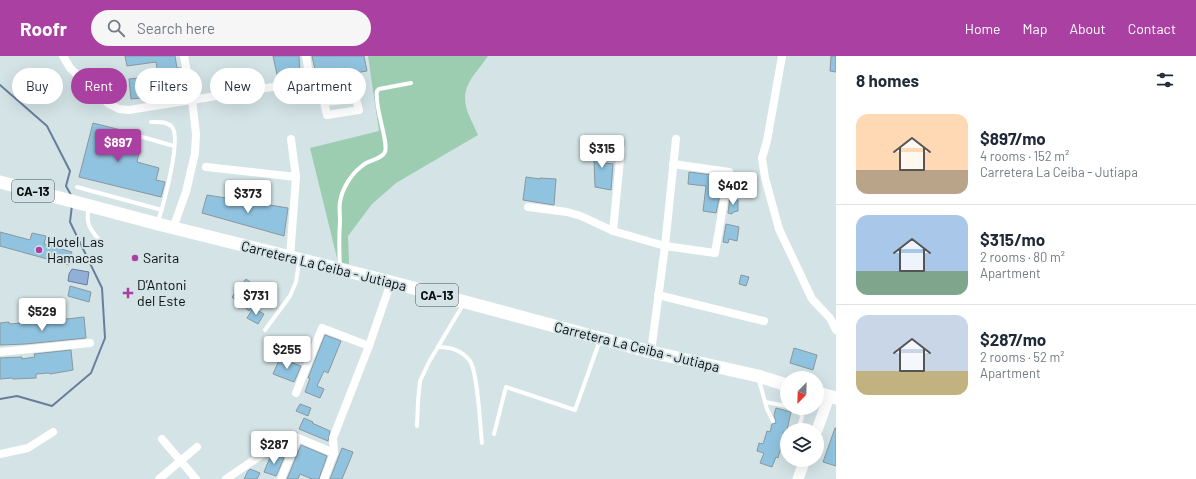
<!DOCTYPE html>
<html lang="en">
<head>
<meta charset="utf-8">
<style>
  body { margin:0; font-family:Barlow,sans-serif; background:#f6f6f7; color:#1f2937; height:100vh; display:flex; flex-direction:column; font-size:15px; white-space:nowrap }
  * { box-sizing:border-box; margin:0 }
  p { font-size:13px; color:#747a83 }
  .icon { flex:none; width:22px; height:22px; fill:none; stroke:currentColor; stroke-width:2; stroke-linecap:round; stroke-linejoin:round }
  .map { position:relative; flex:1; overflow:hidden }
  .drawer { display:flex; flex-direction:column; background:#fff; width:360px }
  .drawer>* { flex:none }
  .banner { position:absolute; left:12px; top:12px; width:380px; height:36px; display:flex; gap:8px }
  .needle { width:26px; rotate:203deg }
  .tools { position:absolute; left:780px; top:315px; display:grid; gap:8px }
  .tools a { display:grid; place-items:center; width:44px; height:44px; border-radius:50%; background:#fff; box-shadow:0 4px 16px #0002; font-size:20px }
  .price { position:absolute; translate:-50% -34px; padding:0 9px; border-radius:4px; background:#fff; color:#222; font-size:13px; line-height:26px; filter:drop-shadow(0 1px 2px #0008) }
  .price::after { content:''; position:absolute; left:50%; top:24px; width:12px; height:9px; margin-left:-6px; background:inherit; clip-path:polygon(0 0,100% 0,50% 100%) }
  .price.selected { background:#aa41a2; color:#fff }
  ul { padding:0; list-style:none }
  li { display:flex; align-items:center; gap:12px; height:100px; padding:0 20px }
  li+li { border-top:1px solid #e0e1e3 }
  li span { display:grid; place-items:center; flex:none; width:112px; height:80px; border-radius:12px; color:#555 }
  li>.icon { margin-inline-start:auto }
  span .icon { width:48px; height:48px; fill:#fffc; stroke-width:1 }
  li b { font-size:17px }
  h2 { display:flex; justify-content:space-between; align-items:center; height:48px; padding:0 20px; font-size:17px }
  .pill { padding:0 14px; border-radius:18px; background:#fff; box-shadow:0 4px 16px #0002; font-size:14px; line-height:36px }
  .pill.selected { background:#aa41a2; color:#fff }
  header { display:flex; align-items:center; gap:24px; box-sizing:border-box; height:56px; padding:0 20px; background:#aa41a2; color:#fff }
  header strong { font-size:19px }
  nav { display:flex; gap:22px; margin-inline-start:auto; font-size:14px }
  .search { width:280px; height:36px; background:#f6f6f7; display:flex; align-items:center; gap:10px; box-sizing:border-box; padding:0 14px; border-radius:22px; color:#747a83; font-size:15px }
  main { display:flex; flex:1; min-height:0 }
  .map>svg:first-child { display:block }
  .green { fill:#9ccdb0 }
  .water { fill:#92afd7; stroke:#687e9a }
  .lines { fill:none; stroke-linecap:round; stroke-linejoin:round }
  .stream { stroke:#687e9a; stroke-width:2 }
  .building { fill:#90c3df; stroke:#8b979e }
  .lane { stroke:#fff; stroke-width:4 }
  .street { stroke:#fff; stroke-width:8 }
  .secondary { stroke:#fff; stroke-width:11 }
  .primary { stroke:#fff; stroke-width:13 }
  .poi-dot { fill:#aa41a2; stroke:#d3e3e6; stroke-width:1.5 }
  .labels { text-anchor:middle; stroke-width:4; stroke-linejoin:round; paint-order:stroke }
  .shield { fill:#d3e3e6; stroke:#444c4e; stroke-width:1 }
  .shield-label { font-size:13px; font-weight:bold; fill:#070c0d }
  .poi-label { font-size:14px; fill:#070c0d; stroke:#d3e3e6; text-anchor:start }
  .street-label { font-size:14px; fill:#070c0d; stroke:#d3e3e6 }
</style>
</head>
<body>
<header>
<strong>Roofr</strong>
<div class="search"><svg class="icon" aria-label="search" viewBox="0 0 24 24"><circle cx="10" cy="10" r="6"/><path d="M15 15l6 6"/></svg>Search here</div>
<nav><a>Home</a><a>Map</a><a>About</a><a>Contact</a></nav>
</header>
<main>
<div class="map">
<svg width="836" height="423" viewBox="0 0 836 423">
  <rect width="100%" height="100%" fill="#d3e3e6"/>
  <path class="green" d="M368,0H488C483,8 476,15 471,23C458,45 469,58 478,79L396,127L372,148L348,180L349,208L338,206L310,92L379,75Z"/>
  <path class="water" d="M72,213L89,216L87,229L68,225L69,218Z"/>
  <g class="lines">
    <g class="stream">
      <path d="M0,29L47,70L70,115L66,130L71,139"/>
      <path d="M0,343L17,340L52,350L91,317L105,282L102,232L70,166L72,149"/>
    </g>
  </g>
  <g class="building">
    <path d="M125,0H175L177,12H181V19H176L177,32H172L173,38L155,41L154,38L142,37V42L131,43L129,23L148,21V20L158,18L156,6L127,10Z"/>
    <path d="M273,0H299L300,21L278,23Z"/>
    <path d="M312,0H364L367,15L317,23Z"/>
    <path d="M831,0H836V16L830,15Z"/>
    <path d="M93,67L129,76L126,89L140,92L137,106L159,112L156,124L165,126L161,141L79,121Z"/>
    <path d="M596,88L606,89L604,107L613,108L611,134L595,131L594,104Z"/>
    <path d="M689,116L720,120L718,137L720,138L716,157L703,155L706,130L688,128Z"/>
    <path d="M526,121L540,123V122L556,123L554,149L523,144Z"/>
    <path d="M207,139L288,152L284,180L202,157Z"/>
    <path d="M730,141L738,144V155L733,156L732,158L728,157Z"/>
    <path d="M726,168L739,171L737,185L729,183L728,187L723,186Z"/>
    <path d="M0,176L30,184L32,177L46,180L44,188L72,196L69,209L0,190Z"/>
    <path d="M741,219L749,221L746,230L739,228Z"/>
    <path d="M246,223L263,236L249,255L232,241Z"/>
    <path d="M70,230L91,236L89,246L68,240Z"/>
    <path d="M253,252L264,258L258,268L247,262Z"/>
    <path d="M84,261L86,282L25,288L0,289V267L9,266V268L58,264Z"/>
    <path d="M325,279L341,285L328,317L324,315L317,330L324,333L320,342L305,336L310,322H308Z"/>
    <path d="M794,292L817,299L813,314L790,307Z"/>
    <path d="M71,294L73,314L50,318L49,317L36,318V322L13,323L12,322L0,323V302L22,301V303L35,301L34,298Z"/>
    <path d="M280,302L301,310L294,326L273,318Z"/>
    <path d="M300,348L311,352L308,360L296,355Z"/>
    <path d="M776,352L791,356L787,374L783,376L784,380L778,402L776,401L772,411L760,407L764,397L757,395L759,387L763,388L767,375L770,376L772,368L776,367L774,359Z"/>
    <path d="M304,362L313,366L312,367L330,375L328,385L299,373Z"/>
    <path d="M835,372H836V410L823,406Z"/>
    <path d="M301,389L327,400L319,423H312L300,418L298,423H287Z"/>
    <path d="M342,392L353,396L350,404L342,423H330Z"/>
    <path d="M273,398L284,402L276,420L264,416L271,399Z"/>
    <path d="M250,413L260,417L257,423H244L248,415Z"/>
  </g>
  <g class="lines">
    <g class="lane">
      <path d="M151,66C158,66 167,65 172,71C182,82 163,150 158,165"/>
      <path d="M139,80L174,90"/>
      <path d="M77,131L162,154"/>
      <path d="M89,152C85,167 90,173 100,185"/>
      <path d="M340,211C339,195 339,181 340,165C340,159 339,152 340,146C342,133 351,118 362,110C368,104 381,104 385,96C389,87 374,50 377,35L379,33L411,27"/>
      <path d="M265,274L290,240L296,226L299,206"/>
      <path d="M438,291C450,291 462,294 470,305C478,317 480,370 482,387"/>
      <path d="M759,324L767,353L773,365"/>
      <path d="M765,346L787,350"/>
      <path d="M795,352L800,355L802,361L798,374"/>
      <path d="M417,370L418,345L420,325L429,306L464,247"/>
      <path d="M786,377L787,378"/>
      <path d="M494,378L506,331L575,354L600,284"/>
    </g>
    <g class="street">
      <path d="M63,0L70,12L109,48L119,53L129,54L310,25"/>
      <path d="M306,0L310,25L324,46L327,59L359,54L356,43L324,46"/>
      <path d="M782,0L767,85L762,102L765,122L779,173L812,243L830,262L836,274"/>
      <path d="M206,111L296,121L291,83"/>
      <path d="M528,151L567,156L581,160L613,175L665,190L715,197L729,116L673,108"/>
      <path d="M173,172L186,136L195,97L196,78L192,44L184,0"/>
      <path d="M613,175L621,93"/>
      <path d="M290,201L296,121"/>
      <path d="M658,239L764,265"/>
      <path d="M0,296L90,287"/>
      <path d="M651,296L665,190L676,83"/>
      <path d="M296,337L322,272L369,290"/>
      <path d="M162,383L196,423"/>
      <path d="M0,398L28,392L53,376"/>
      <path d="M159,423L197,391"/>
      <path d="M226,423L288,381L298,382L334,397"/>
      <path d="M281,423L298,382"/>
      <path d="M324,423L334,397L333,382L369,290L391,226"/>
    </g>
    <g class="secondary">
      <path d="M817,374L829,341"/>
      <path d="M798,423L805,404"/>
    </g>
    <g class="primary">
      <path d="M0,126L158,168L391,226L651,296L758,320L787,329"/>
      <path d="M817,337L836,342"/>
    </g>
  </g>
  <g class="poi-dot">
    <circle cx="39" cy="194" r="4"/>
    <circle cx="135" cy="202" r="4"/>
    <path d="M126 231h4v4h4v4h-4v4h-4v-4h-4v-4h4z"/>
  </g>
  <g class="labels">
    <g class="shield">
      <rect x="12" y="124" width="42" height="22" rx="3"/>
      <rect x="416" y="228" width="42" height="22" rx="3"/>
    </g>
    <g class="shield-label">
      <text x="33" y="140">CA-13</text>
      <text x="437" y="244">CA-13</text>
    </g>
    <g class="poi-label">
      <text x="47" y="191">Hotel Las<tspan x="47" dy="16">Hamacas</tspan></text>
      <text x="143" y="207">Sarita</text>
      <text x="137" y="234">D’Antoni<tspan x="137" dy="16">del Este</tspan></text>
    </g>
    <g class="street-label">
      <text transform="translate(324 210) rotate(14)" y="5">Carretera La Ceiba - Jutiapa</text>
      <text transform="translate(637 291) rotate(14)" y="5">Carretera La Ceiba - Jutiapa</text>
    </g>
  </g>
</svg>
<div class="tools">
<a><svg class="needle" viewBox="-14 -14 28 28"><path d="M0-13l5 13h-10z" fill="#e53935"/><path d="M0 13l5-13h-10z" fill="#747a83"/></svg></a>
<a><svg class="icon" aria-label="layers" viewBox="0 0 24 24"><path d="M12 4l9 5-9 5-9-5zM3 14l9 5 9-5"/></svg></a>
</div>
<b class="price selected" style="left:118px;top:107px">$897</b>
<b class="price" style="left:602px;top:113px">$315</b>
<b class="price" style="left:733px;top:150px">$402</b>
<b class="price" style="left:248px;top:158px">$373</b>
<b class="price" style="left:256px;top:260px">$731</b>
<b class="price" style="left:42px;top:276px">$529</b>
<b class="price" style="left:287px;top:314px">$255</b>
<b class="price" style="left:274px;top:409px">$287</b>
<div class="banner">
<a class="pill">Buy</a>
<a class="pill selected">Rent</a>
<a class="pill">Filters</a>
<a class="pill">New</a>
<a class="pill">Apartment</a>
</div>
</div>
<section class="drawer">
<h2>8 homes<svg class="icon" aria-label="filters" viewBox="0 0 24 24"><path d="M4 7h16M4 17h16"/><circle cx="9" cy="7" r="2"/><circle cx="15" cy="17" r="2"/></svg></h2>
<ul>
<li><span style="background:linear-gradient(#ffd9b3 70%,#b9a48a 0)"><svg class="icon" aria-label="home" viewBox="0 0 24 24"><path d="M3 11l9-7 9 7M6 9v11h12V9"/></svg></span><div><b>$897/mo</b><p>4 rooms · 152 m²</p><p>Carretera La Ceiba - Jutiapa</p></div></li>
<li><span style="background:linear-gradient(#a9c7e8 70%,#7fa58c 0)"><svg class="icon" aria-label="home" viewBox="0 0 24 24"><path d="M3 11l9-7 9 7M6 9v11h12V9"/></svg></span><div><b>$315/mo</b><p>2 rooms · 80 m²</p><p>Apartment</p></div></li>
<li><span style="background:linear-gradient(#c9d6e8 70%,#c2b280 0)"><svg class="icon" aria-label="home" viewBox="0 0 24 24"><path d="M3 11l9-7 9 7M6 9v11h12V9"/></svg></span><div><b>$287/mo</b><p>2 rooms · 52 m²</p><p>Apartment</p></div></li>
</ul>
</section>
</main>
</body>
</html>
